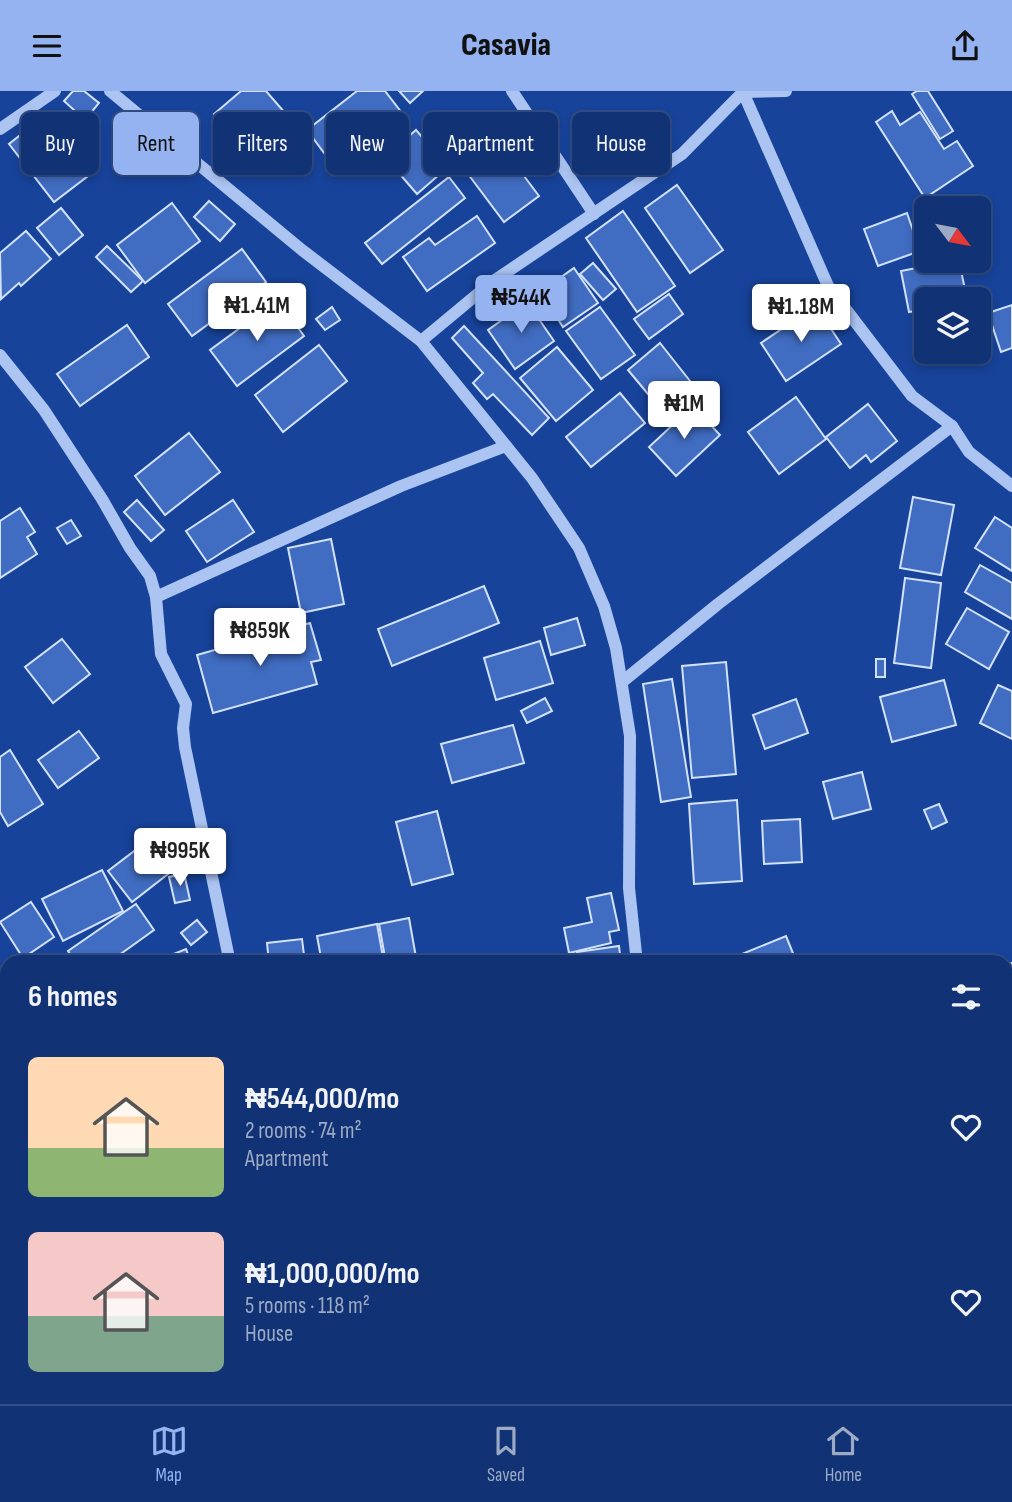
<!DOCTYPE html>
<html lang="en">
<head>
<meta charset="utf-8">
<style>
  body { margin:0; font-family:"Sofia Sans Condensed",sans-serif; background:#1a3a79; color:#f1f3f6; height:100vh; display:flex; flex-direction:column; font-size:26px; white-space:nowrap }
  * { box-sizing:border-box; margin:0 }
  p { font-size:23px; color:#9caac5 }
  .icon { flex:none; width:38px; height:38px; fill:none; stroke:currentColor; stroke-width:2; stroke-linecap:round; stroke-linejoin:round }
  .map { position:relative; flex:1; overflow:hidden }
  .drawer { position:absolute; left:0px; top:864px; width:1013px; height:450px; display:flex; flex-direction:column; background:#113274; border-radius:21px 21px 0 0; box-shadow:0 4px 10px #0003,0 0 0 2px #304d86 }
  .drawer>* { flex:none }
  .top-card { position:absolute; left:21px; top:21px; width:971px; height:63px; display:flex; gap:14px }
  .needle { width:46px; rotate:122deg }
  .fabs { position:absolute; left:914px; top:105px; display:grid; gap:14px }
  .fabs a { display:grid; place-items:center; width:77px; height:77px; border-radius:10px; background:#113274; box-shadow:0 4px 10px #0003,0 0 0 2px #304d86; font-size:35px }
  .price { position:absolute; translate:-50% -60px; padding:0 16px; border-radius:7px; background:#fff; color:#222; font-size:23px; line-height:46px; filter:drop-shadow(0 2px 4px #0008) }
  .price::after { content:''; position:absolute; left:50%; top:42px; width:21px; height:16px; margin-left:-10px; background:inherit; clip-path:polygon(0 0,100% 0,50% 100%) }
  .price.on { background:#95b2f1; color:#111 }
  ul { padding:0; list-style:none }
  li { display:flex; align-items:center; gap:21px; height:175px; padding:0 28px }
  li span { display:grid; place-items:center; flex:none; width:196px; height:140px; border-radius:10px; color:#555 }
  li>.icon { margin-inline-start:auto }
  span .icon { width:84px; height:84px; fill:#fffc; stroke-width:1 }
  li b { font-size:30px }
  h2 { display:flex; justify-content:space-between; align-items:center; height:84px; padding:0 28px; font-size:30px }
  .chip { padding:0 24px; border-radius:10px; background:#113274; box-shadow:0 4px 10px #0003,0 0 0 2px #304d86; font-size:24px; line-height:63px }
  .chip.on { background:#95b2f1; color:#111 }
  header { display:flex; justify-content:space-between; align-items:center; height:91px; padding:0 28px; background:#95b2f1; color:#111; font-size:32px; font-weight:800 }
  .dock { display:flex; justify-content:space-around; align-items:center; height:98px; border-top:2px solid #304d86; background:#113274; font-size:19px; color:#9caac5 }
  .dock a { display:grid; justify-items:center; gap:4px }
  .dock .on { color:#95b2f1 }
  .map>svg:first-child { display:block }
  .building { fill:#406cc1; stroke:#d3e2fc; stroke-width:2 }
  .lines { fill:none; stroke-linecap:round; stroke-linejoin:round }
  .minor { stroke:#acc4f2; stroke-width:12 }
</style>
</head>
<body>
<header><svg class="icon" aria-label="menu" viewBox="0 0 24 24"><path d="M4 6h16M4 12h16M4 18h16"/></svg>Casavia<svg class="icon" aria-label="share" viewBox="0 0 24 24"><path d="M12 15V3M7 8l5-5 5 5M5 13v7h14v-7"/></svg></header>
<div class="map">
<svg width="1012" height="1313" viewBox="0 0 1012 1313">
  <rect width="100%" height="100%" fill="#17439a"/>
  <g class="building">
    <path d="M73,0H84L99,12L85,29L64,10Z"/>
    <path d="M241,0H266L292,30L259,58L239,35L231,42L214,23Z"/>
    <path d="M357,0H385L402,22L333,74L307,39Z"/>
    <path d="M399,0H423L410,12Z"/>
    <path d="M917,0H928L953,40L940,48L912,3Z"/>
    <path d="M892,20L900,34L920,21L944,58L957,50L973,75L925,107L876,31Z"/>
    <path d="M43,26L88,85L54,111L9,53Z"/>
    <path d="M416,39L448,76L417,103L385,66Z"/>
    <path d="M500,53L539,105L504,131L465,79Z"/>
    <path d="M449,86L465,107L382,173L365,152Z"/>
    <path d="M677,94L723,159L690,182L645,117Z"/>
    <path d="M209,110L235,133L220,150L194,126Z"/>
    <path d="M172,112L200,150L145,192L117,154Z"/>
    <path d="M61,117L83,144L59,164L37,137Z"/>
    <path d="M623,120L675,195L637,221L586,147Z"/>
    <path d="M907,122L920,160L878,175L864,138Z"/>
    <path d="M477,125L495,152L427,200L403,166L429,147L435,154Z"/>
    <path d="M26,140L51,168L21,195L19,192L1,208L0,162Z"/>
    <path d="M107,155L143,190L131,201L96,166Z"/>
    <path d="M242,158L266,191L192,245L168,213Z"/>
    <path d="M951,170H959L967,208H926V218L909,221L901,180Z"/>
    <path d="M593,172L616,198L603,209L580,183Z"/>
    <path d="M574,177L598,212L563,236L540,201Z"/>
    <path d="M669,203L683,223L649,248L634,228Z"/>
    <path d="M278,209L304,245L237,295L210,259Z"/>
    <path d="M527,211L554,250L515,278L488,239Z"/>
    <path d="M1012,214V257L1001,261L988,222Z"/>
    <path d="M816,215L841,253L786,290L761,252Z"/>
    <path d="M332,216L340,229L325,239L316,228Z"/>
    <path d="M600,216L635,264L601,288L566,240Z"/>
    <path d="M127,234L149,266L80,315L57,283Z"/>
    <path d="M464,235L549,327L532,344L493,303L487,308L473,292L483,282L452,247Z"/>
    <path d="M660,252L694,295L663,321L628,279Z"/>
    <path d="M319,254L347,290L283,341L255,304Z"/>
    <path d="M557,256L593,299L556,330L520,287Z"/>
    <path d="M620,302L645,332L591,376L566,346Z"/>
    <path d="M796,306L826,348L779,383L748,341Z"/>
    <path d="M868,313L897,350L871,371L866,364L850,377L826,346Z"/>
    <path d="M693,315L720,344L676,385L649,356Z"/>
    <path d="M189,342L220,381L165,424L135,385Z"/>
    <path d="M913,406L954,414L941,484L900,477Z"/>
    <path d="M137,409L164,439L151,450L124,421Z"/>
    <path d="M233,409L254,441L207,471L186,440Z"/>
    <path d="M20,417L35,441L27,446L37,463L0,487V430Z"/>
    <path d="M995,426L1012,437V480L975,457Z"/>
    <path d="M71,429L81,445L67,453L57,437Z"/>
    <path d="M331,448L344,513L301,522L288,457Z"/>
    <path d="M980,474L1012,492V528L965,501Z"/>
    <path d="M905,487L941,492L931,577L894,572Z"/>
    <path d="M484,495L499,532L392,575L378,538Z"/>
    <path d="M967,517L1009,541L989,578L946,553Z"/>
    <path d="M577,527L585,554L551,564L544,537Z"/>
    <path d="M310,532L321,569L311,571L317,593L213,622L197,564Z"/>
    <path d="M62,548L90,583L53,612L25,576Z"/>
    <path d="M540,550L553,592L496,609L484,567Z"/>
    <rect x="876" y="568" width="9" height="18"/>
    <path d="M726,571L736,683L692,687L682,575Z"/>
    <path d="M672,588L691,706L661,711L643,593Z"/>
    <path d="M944,589L956,634L892,651L880,606Z"/>
    <path d="M998,594L1012,600V648L980,632Z"/>
    <path d="M545,607L552,620L527,632L521,620Z"/>
    <path d="M796,608L808,642L765,658L753,624Z"/>
    <path d="M513,634L524,672L452,692L441,653Z"/>
    <path d="M79,640L99,667L58,697L38,669Z"/>
    <path d="M10,659L43,713L8,735L0,721V666Z"/>
    <path d="M862,681L871,718L833,728L823,691Z"/>
    <path d="M737,709L742,790L694,793L689,713Z"/>
    <path d="M939,713L947,731L932,738L924,719Z"/>
    <path d="M437,720L453,783L412,794L396,731Z"/>
    <path d="M800,728L802,771L764,773L762,730Z"/>
    <path d="M163,738L186,769L132,811L108,780Z"/>
    <path d="M102,779L123,820L63,850L42,808Z"/>
    <path d="M184,782L190,809L175,812L169,786Z"/>
    <path d="M611,802L619,839L609,841L611,852L569,862L564,837L592,831L587,807Z"/>
    <path d="M31,811L54,846L23,867L0,831Z"/>
    <path d="M136,813L154,839L108,872H76L68,860Z"/>
    <path d="M409,827L417,872H386L379,833Z"/>
    <path d="M197,829L207,841L191,854L181,842Z"/>
    <path d="M377,833L384,872H322L317,845Z"/>
    <path d="M786,845L797,872H720Z"/>
    <path d="M302,848L305,872H269L267,852Z"/>
    <path d="M619,855L621,872H579L577,861Z"/>
    <path d="M186,858L191,872H151Z"/>
    <rect x="1006" y="872" width="6" height="44"/>
    <path d="M1006,960H1012V1004L1006,1005Z"/>
    <path d="M0,1045H3L0,1083Z"/>
    <rect x="1010" y="1092" width="2" height="35"/>
    <rect x="77" y="1307" width="72" height="6"/>
  </g>
  <g class="lines">
    <g class="minor">
      <path d="M110,0L302,159L421,250L532,387L579,457L604,515L616,557L630,645L629,797L637,872"/>
      <path d="M512,0L594,123"/>
      <path d="M743,1L828,195L912,305L952,335L969,361L1012,395"/>
      <path d="M0,38L55,0"/>
      <path d="M421,250L492,191L682,63L743,1L786,0"/>
      <path d="M0,264L44,319L102,408L130,457L150,485L156,506L161,563L186,613L183,637L185,656L230,872"/>
      <path d="M156,506L401,395L506,355"/>
      <path d="M622,591L718,513L952,335"/>
      <path d="M0,1014L7,1013"/>
      <path d="M649,1313V1307"/>
    </g>
  </g>
</svg>
<div class="fabs">
<a><svg class="needle" viewBox="-14 -14 28 28"><path d="M0-13l5 13h-10z" fill="#e53935"/><path d="M0 13l5-13h-10z" fill="#9caac5"/></svg></a>
<a><svg class="icon" aria-label="layers" viewBox="0 0 24 24"><path d="M12 4l9 5-9 5-9-5zM3 14l9 5 9-5"/></svg></a>
</div>
<b class="price on" style="left:521px;top:244px">₦544K</b>
<b class="price" style="left:257px;top:252px">₦1.41M</b>
<b class="price" style="left:801px;top:253px">₦1.18M</b>
<b class="price" style="left:684px;top:350px">₦1M</b>
<b class="price" style="left:260px;top:577px">₦859K</b>
<b class="price" style="left:180px;top:797px">₦995K</b>
<div class="top-card">
<a class="chip">Buy</a>
<a class="chip on">Rent</a>
<a class="chip">Filters</a>
<a class="chip">New</a>
<a class="chip">Apartment</a>
<a class="chip">House</a>
</div>
<section class="drawer">
<h2>6 homes<svg class="icon" aria-label="filters" viewBox="0 0 24 24"><path d="M4 7h16M4 17h16"/><circle cx="9" cy="7" r="2"/><circle cx="15" cy="17" r="2"/></svg></h2>
<ul>
<li><span style="background:linear-gradient(#ffd9b3 65%,#8fb573 0)"><svg class="icon" aria-label="home" viewBox="0 0 24 24"><path d="M3 11l9-7 9 7M6 9v11h12V9"/></svg></span><div><b>₦544,000/mo</b><p>2 rooms · 74 m²</p><p>Apartment</p></div><svg class="icon" aria-label="heart" viewBox="0 0 24 24"><path d="M12 20l-8-8c-3-5 5-10 8-4 3-6 11-1 8 4z"/></svg></li>
<li><span style="background:linear-gradient(#f6c9c9 60%,#7fa58c 0)"><svg class="icon" aria-label="home" viewBox="0 0 24 24"><path d="M3 11l9-7 9 7M6 9v11h12V9"/></svg></span><div><b>₦1,000,000/mo</b><p>5 rooms · 118 m²</p><p>House</p></div><svg class="icon" aria-label="heart" viewBox="0 0 24 24"><path d="M12 20l-8-8c-3-5 5-10 8-4 3-6 11-1 8 4z"/></svg></li>
</ul>
</section>
</div>
<nav class="dock">
<a class="on"><svg class="icon" aria-label="map" viewBox="0 0 24 24"><path d="M3 6l6-2 6 2 6-2v14l-6 2-6-2-6 2zM9 4v14M15 6v14"/></svg>Map</a>
<a><svg class="icon" aria-label="saved" viewBox="0 0 24 24"><path d="M7 4h10v16l-5-4-5 4z"/></svg>Saved</a>
<a><svg class="icon" aria-label="home" viewBox="0 0 24 24"><path d="M3 11l9-7 9 7M6 9v11h12V9"/></svg>Home</a>
</nav>
</body>
</html>
